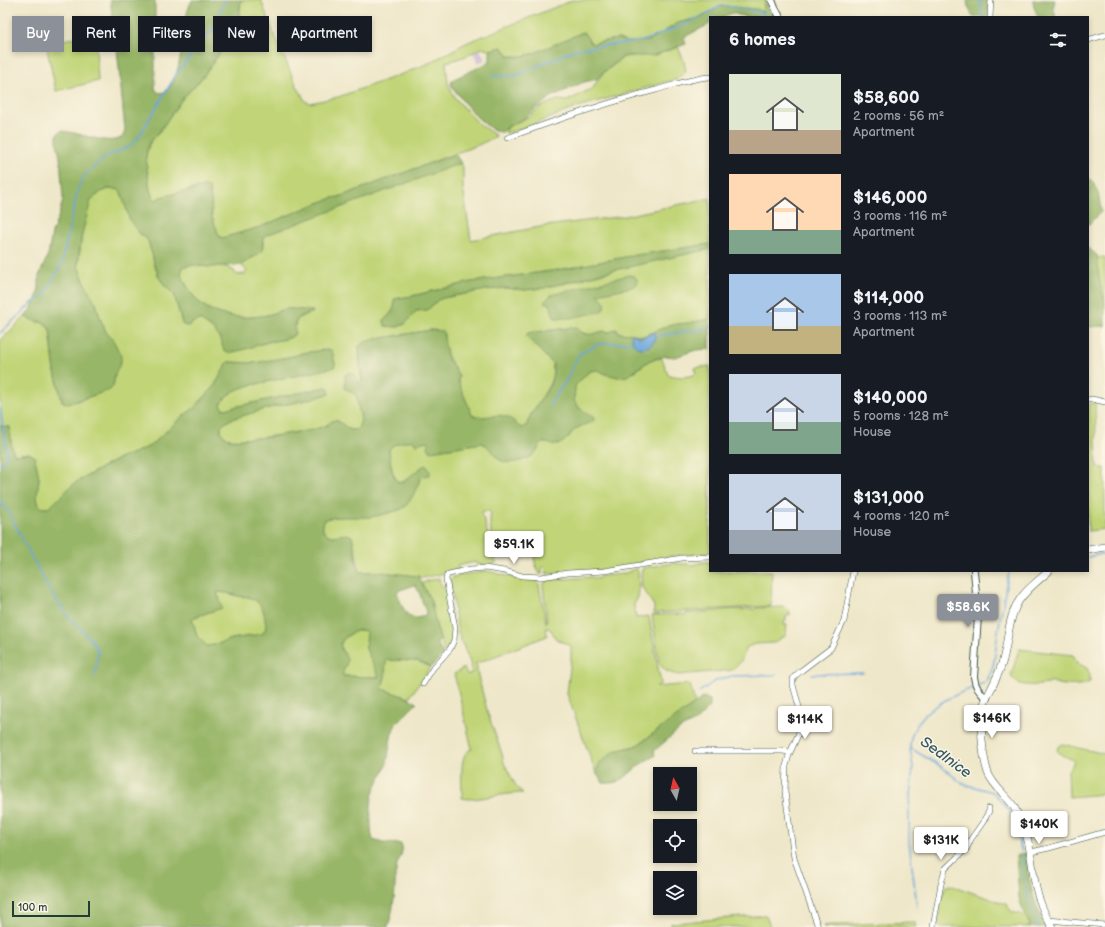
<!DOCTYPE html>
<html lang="en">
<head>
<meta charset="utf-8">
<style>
  body { margin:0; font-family:"Balsamiq Sans",sans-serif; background:#20242c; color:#f1f3f6; height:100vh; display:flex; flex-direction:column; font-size:15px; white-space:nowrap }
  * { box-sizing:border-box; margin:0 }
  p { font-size:13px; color:#9ea1a6 }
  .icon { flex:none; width:22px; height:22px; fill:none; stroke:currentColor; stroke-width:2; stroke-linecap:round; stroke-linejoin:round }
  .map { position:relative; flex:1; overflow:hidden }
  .drawer { position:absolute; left:709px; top:16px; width:380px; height:556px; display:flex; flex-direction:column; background:#171b24; border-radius:0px; box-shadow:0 2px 6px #0003 }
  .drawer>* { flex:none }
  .hud { position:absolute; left:12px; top:16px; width:380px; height:36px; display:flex; gap:8px }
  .needle { width:26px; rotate:352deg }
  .fabs { position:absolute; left:653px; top:767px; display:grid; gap:8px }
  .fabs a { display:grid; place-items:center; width:44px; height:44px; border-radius:0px; background:#171b24; box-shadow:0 2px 6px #0003; font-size:20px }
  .scale { position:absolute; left:12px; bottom:10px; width:78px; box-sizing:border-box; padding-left:4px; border:2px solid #1f3d34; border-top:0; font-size:11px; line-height:14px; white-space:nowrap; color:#1f3d34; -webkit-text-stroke:3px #fcf5e5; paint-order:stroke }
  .price { position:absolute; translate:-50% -34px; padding:0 9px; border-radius:4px; background:#fff; color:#222; font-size:13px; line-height:26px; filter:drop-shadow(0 1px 2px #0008) }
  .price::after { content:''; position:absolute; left:50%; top:24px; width:12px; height:9px; margin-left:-6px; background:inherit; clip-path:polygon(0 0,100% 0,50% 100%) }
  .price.active { background:#8c9099; color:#fff }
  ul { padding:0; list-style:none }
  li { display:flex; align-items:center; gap:12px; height:100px; padding:0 20px }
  li span { display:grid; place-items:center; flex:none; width:112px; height:80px; border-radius:0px; color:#555 }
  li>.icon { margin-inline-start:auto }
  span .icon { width:48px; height:48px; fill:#fffc; stroke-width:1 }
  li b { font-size:17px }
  h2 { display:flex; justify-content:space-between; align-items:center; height:48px; padding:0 20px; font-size:17px }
  .pill { padding:0 14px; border-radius:0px; background:#171b24; box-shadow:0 2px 6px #0003; font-size:14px; line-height:36px }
  .pill.active { background:#8c9099; color:#fff }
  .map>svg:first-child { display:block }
  .industrial { fill:#cebed1 }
  .green { fill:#c1d578; stroke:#708956 }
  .forest { fill:#98b668; stroke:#5c7a4e; fill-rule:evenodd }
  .water { fill:#6ca6dc; stroke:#467288 }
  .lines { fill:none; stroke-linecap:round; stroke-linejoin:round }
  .stream { stroke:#6ca6dc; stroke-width:1.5 }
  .minor-casing { stroke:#3e564a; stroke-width:6 }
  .tertiary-casing { stroke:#3e564a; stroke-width:8 }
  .secondary-casing { stroke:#3e564a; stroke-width:8 }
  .minor { stroke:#fff; stroke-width:5 }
  .tertiary { stroke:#fff; stroke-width:6 }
  .secondary { stroke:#fff; stroke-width:7 }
  .labels { text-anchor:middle; stroke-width:3; stroke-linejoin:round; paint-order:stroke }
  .water-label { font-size:15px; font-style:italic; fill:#365c66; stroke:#fcf5e5 }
</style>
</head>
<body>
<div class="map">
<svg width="1105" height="927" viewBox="0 0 1105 927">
  <rect width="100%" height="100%" fill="#fcf5e5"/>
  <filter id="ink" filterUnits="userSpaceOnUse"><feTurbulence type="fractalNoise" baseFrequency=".025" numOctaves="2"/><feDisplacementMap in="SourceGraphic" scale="8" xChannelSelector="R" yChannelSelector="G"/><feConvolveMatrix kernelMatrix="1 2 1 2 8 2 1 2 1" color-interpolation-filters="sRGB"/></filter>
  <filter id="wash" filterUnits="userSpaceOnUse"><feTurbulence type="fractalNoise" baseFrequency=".012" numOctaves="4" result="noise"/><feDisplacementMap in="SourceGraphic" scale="16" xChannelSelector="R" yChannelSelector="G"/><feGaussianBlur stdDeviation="0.9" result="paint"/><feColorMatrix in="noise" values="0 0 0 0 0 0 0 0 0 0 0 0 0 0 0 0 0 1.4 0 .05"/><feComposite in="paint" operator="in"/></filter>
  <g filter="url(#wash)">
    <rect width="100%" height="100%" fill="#eee7c9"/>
    <path class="industrial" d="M480,49L485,60L478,63L473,52Z"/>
    <g class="green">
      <path d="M241,0H261L273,32L295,82L305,101L310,103L338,97L405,73L429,63L466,43L573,0H765L763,12L756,9L719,7L702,17L678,23L654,38L647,41L626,42L619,39L610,40L592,44L583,32L532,55L524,56H508V54L502,47L490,50L483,48L479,49L466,56L451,61H446L448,84L455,98L479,124L496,136L495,137L478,145L339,197L333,198L313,205L260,227L223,238L219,236L212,217L210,191L205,187L161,197L154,201L150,190L148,177L146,156L149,144L159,132L182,99L202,78L232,36L240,13Z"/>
      <path d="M95,33L98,81L56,91L46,44Z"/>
      <path d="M678,47L684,61L686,71L678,79L581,106L518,130L507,133L505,132L509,126L528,117L540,107L554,101L559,100L567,101L593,88L602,74L624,57L633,56L656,55Z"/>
      <path d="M457,164H461L463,167V188L471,240L545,226L625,216L710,198V244L636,255L558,270L471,282L412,296L399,298L395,303L394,309L391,313L384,320L385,326L398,327L405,324L416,311L427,310L438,300L443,298L486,290L505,288L525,290L563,284L614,270L710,249V319L688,323L669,325L654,332L643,336L634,334L619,333L617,329L610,332L603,331L592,335L583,333L579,330L577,327L528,333L541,351L553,364C553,371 553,379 549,385C543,399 533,411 526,426L521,428L501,416L477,418L472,415L458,381L459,376C451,361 443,353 444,334L431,330L376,339L359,346L360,367L362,381L360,383L358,381L351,372L347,389L356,395L361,420L358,429C349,432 347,428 340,422L332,421C327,426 320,428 313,430C306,432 298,431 291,433C279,435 234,443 225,437C221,434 221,430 221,426L231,419L273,407L302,401L324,395L329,394L326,387L225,409L223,408L221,404C226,394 236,389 247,386L332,368L335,364L330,350H325L302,353L294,356L255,363L228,362L214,388L193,409L183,416L150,446L106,465L75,483L68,489L49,508C47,508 45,508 43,508C33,505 39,485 39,478C38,471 36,463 34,456L29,453L15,455C10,449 11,436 10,427L0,426V341L5,336L25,317L37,322H43L46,324L50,330L55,372L62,401L68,404L113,386L115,375L117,369L113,340L106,332L100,318L96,303L86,286L78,266L82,234L88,207L91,200L101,192L104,190L112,189H117L121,192L127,210L139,233L145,237L148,241L153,257L154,265L157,270L158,276L166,287L174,294L182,323L183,325L188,326L194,322L200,320C215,329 220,335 224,351C238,353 253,346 268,342C276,340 285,340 293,336C296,320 295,317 312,313L313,311C305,311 291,308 285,309C279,311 273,314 267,315C243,320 213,318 195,298C189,291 185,282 180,274L182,267L191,265L209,267L224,266L233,270L237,275L245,274L247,271L241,265C244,262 260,254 261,252C264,247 262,240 266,235Z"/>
      <path d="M1105,257V305L1099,278L1097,258Z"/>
      <path d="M661,358C665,363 665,369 668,375C679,377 686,378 696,374L695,368L710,366V553L672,556L613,569L547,574L546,567H542V574H540C534,566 534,556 533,546L538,541L537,536L535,535L530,542L495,548C492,537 488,524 491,513L489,511H483L481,515L483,517L496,563L494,565L476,564L475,562L457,566L459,570L422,578L418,576L380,572H360L352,536H331L323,532C322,525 323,521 329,518L384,513L399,510L405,507L409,501L420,479L428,468L426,465L403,482H398C391,474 390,460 389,449C395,442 405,442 413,440L415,444C421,444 423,440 429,442L428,445L430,451L436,450L482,443C490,446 493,455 500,460C507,465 530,460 535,453C538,450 539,446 542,443L546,442L555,445L569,437L571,433L577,428L584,424L590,423L594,417L579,408L574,401L575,386L585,375L590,371L599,370L605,374L633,373L650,360Z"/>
      <path d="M1095,402L1097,468H1105V529L1088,531V404Z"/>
      <path d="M706,562H710V571H772L771,606L654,613V606L642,587L641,574L642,570L643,568L674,563L694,565L699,563Z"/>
      <path d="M635,569H637L638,571L639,590L638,597L634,605L636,618L647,616L649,617L661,684L656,687L690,684L695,704L636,746L614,751L599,764L596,773L567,694L571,659V646L556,639L551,630L546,627L547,636L475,664L477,666V672L488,714L502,754L504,763L516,786L523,793C516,793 508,794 501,795C488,796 474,801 462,798C462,789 460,759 466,753C467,751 470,750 472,749L457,685L454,674L464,668L467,675L472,673L470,666L471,665L458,633L450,580L452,578L456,576L487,571L524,580H538L546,623L547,621L543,586L544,583L547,580L578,578L591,577L597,579L602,576L623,574Z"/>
      <path d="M439,578L440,583L446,590L454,629L452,644L444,653C443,644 439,637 437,629C432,613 432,597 421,584L427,581Z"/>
      <path d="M216,592C224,592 231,594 238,596C242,597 247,596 251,598C264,603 265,616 266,628L262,634L232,639L215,645L207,646L197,636L192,618L198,616L220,599Z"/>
      <path d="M784,607L790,611V615L786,616V620L784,621V625L787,624L786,635L784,637L780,638L774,643L755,644L747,647C743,656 741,665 732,670L679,675L674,674L666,671L661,666L659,662L652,615L682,614L685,615L686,613L717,611H719L721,610L752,609L754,610L756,608Z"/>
      <path d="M359,630L367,631L366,644V649L379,677L343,676L342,672L346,666L345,654C333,643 349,634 359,630Z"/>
      <path d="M1019,649L1073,655L1079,664L1087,668L1090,675V682C1081,687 1058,686 1051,681L1049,684C1037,685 1018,689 1011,676Z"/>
      <path d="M386,660L418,661L431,667L409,698L382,689L385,676Z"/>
      <path d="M1062,744L1105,754V794L1069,797L1068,770C1084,753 1059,762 1057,748Z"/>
      <path d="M950,885L1006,904L1012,912L1020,914L1025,917L1028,920L1029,927H938L940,906L945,887Z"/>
      <path d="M766,915L770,927H672L671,923Z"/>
      <path d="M913,922L915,923L916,927H823L824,926L832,925Z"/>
    </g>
    <g class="forest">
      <path d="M110,0H155V88L157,92C160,93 164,93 166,91C180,80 182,43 184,27C186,17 188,8 192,0H241L237,25L232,36L202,78L182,99L159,132L149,144L146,156L148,176L150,190L154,201L161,197L202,187H205L209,188L211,199L212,217L219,236L222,238L260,227L313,205L333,198L339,197L455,154L461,163L266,235L263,238L262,251L259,254L250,259L241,265L209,267L191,265L183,267L181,274C185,282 189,291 195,298C213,318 243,320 267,315C273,314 279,310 285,309C292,308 305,311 313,311L312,313C298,316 294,319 295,334C288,341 276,340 268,342C256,345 245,350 233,352C230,353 227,352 224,351C220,335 215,329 200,320L194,322L188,326L183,325L182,323L174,294L166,287L158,276L157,270L154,265L153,257L148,241L145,237L139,233L130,221L121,192L117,189H108L101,192L91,200L82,234L78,261V266L86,286L96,303L100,318L106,332L113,340L121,356V361L115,375L113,386L110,390L68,404L62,401L55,372L50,330L46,324L43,322H37L25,317L32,307L37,297L39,287V276L48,255L52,233L59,215L63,199L60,157L57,143V134L61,131C76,131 108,146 121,138C124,136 124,133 125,130L116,38Z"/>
      <path d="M765,0H767L768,6L773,17H746L732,13L723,17H710V24L684,37L686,44L652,56H628L623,57L600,75L597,79L584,82L553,96L537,107L523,119L509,126L502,132C484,131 461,99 451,85L452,80L490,62V50L502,47L508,54V56L518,57L532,54L583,32L592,44L610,40L619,39L626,42L647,41L654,38L678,23L702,17L719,7L725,6L756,9L763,12Z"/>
      <path d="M967,0H988V17H973L968,7Z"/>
      <path d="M1033,0H1055L1053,8L1055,13V17H1038L1034,7Z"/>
      <path d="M1088,177C1099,188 1099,196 1101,212L1088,225Z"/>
      <path d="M710,244V249L614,270L544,288L525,290L505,288L486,290L443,298L438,300L427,310L416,311L405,324L398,327L385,326L384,320C391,314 396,309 394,299L412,296L471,282L558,270L636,255Z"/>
      <path d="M1088,248L1097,255L1099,278L1105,305V326L1088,327Z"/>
      <path d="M629,275L634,276L637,279V284L632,287L598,294C604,301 610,305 600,312L570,318H555C552,313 552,308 549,303H546L544,302L551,295Z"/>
      <path d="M710,319V349L696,350L675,357L667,356L650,360L628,376L618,377L605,374L599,370L590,371L585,375L575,386L574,401L579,408L594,417V420C587,425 578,426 572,432C569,435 571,435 568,437C565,441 560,445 555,445C550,445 547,442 542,443C539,446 538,450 535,453C529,460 508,466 500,460C493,455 490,446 482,443L430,451L428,447L429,442L425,441L418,444H415L413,440C405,442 395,442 389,449C390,460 391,474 398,482H403L423,466L426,465L430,472V475L423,476L420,479C417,488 411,502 403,508C399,511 377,516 371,517C362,518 331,515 325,520C322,523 323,528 323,531C326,533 329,536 332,536C339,536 345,532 352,536L357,564L360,572H380L418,576L431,601L437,629L441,640L437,642L443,655L431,667L417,661L386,660L385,676L382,689L409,698L417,703L396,724C389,736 390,750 387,763C385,770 382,774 379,780C371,793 370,807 371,822C371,828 371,834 373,840L383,843L401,844C405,850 399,858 397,865C394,878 396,892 393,906C392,913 390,920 388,927H0V426L10,427C11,435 10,449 15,455L29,453L34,456C36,463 38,471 39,478C39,485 33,505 43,508C45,508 47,508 49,508L68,489L75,483L118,459L139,451L150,446L183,416L193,409L213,388L228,362L255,363L294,356L302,353L325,350H332L335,364L334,367L332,368L247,386C236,389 226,394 221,404L222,408L225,409L326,387L329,388V394L324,395L302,401L273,407L231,419L221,426V432L224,436L231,440L270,437L292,433L312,430L328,425L332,421L336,420C345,424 347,433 358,429L361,420L356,395L347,389H345V375L351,372L358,381L360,383L362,381L359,346L365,342L376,339L431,330L443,331L445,345L448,359L459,376L458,381L472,415C483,421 498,411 509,418C514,420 517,426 521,428L526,426L531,414L550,385L553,373V364L526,336L528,333L577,327C583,337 591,335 600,332C603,331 606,332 610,332L616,329L619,333L634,334L643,336L654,332L669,325L688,323ZM415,585L419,592L426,612V614C408,627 402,606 397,592L400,590ZM217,592C224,592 231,594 239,596C243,597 248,596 251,598C264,604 265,615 266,628L262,634L232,639L215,645L207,646L197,636L192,618L222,608ZM359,630L367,631L366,644V649L379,677L343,676C342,670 347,666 347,660C347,656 343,653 341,649C337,639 352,633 359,630Z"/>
      <path d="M704,697L710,700V707L697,720L681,728L654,751L655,756C648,759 642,763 636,768C625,777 619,785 603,783L596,773L599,764L614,751L636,746Z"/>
      <path d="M1026,853C1029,881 1032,902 1047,927H1029L1028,920L1025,917L1019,898L1016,856Z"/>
    </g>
    <path class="water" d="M654,332L656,339C649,350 634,353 631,336L633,334L641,338Z"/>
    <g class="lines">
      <g class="stream">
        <path d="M980,0L982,17"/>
        <path d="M490,76H515L576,49L642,41L684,25L723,5L762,13L768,17"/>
        <path d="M0,333L32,303L45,295L62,263L78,188L86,174L106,156L127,148L137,140L177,73L214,27L225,0"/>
        <path d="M654,337L663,335L710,328"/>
        <path d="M0,404L7,455L3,462L0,463"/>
        <path d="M549,406L567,379L579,354L598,344L632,342"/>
        <path d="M0,502L8,511L48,588L68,616L84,632L96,646L98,654L95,676"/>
        <path d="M1088,557L1105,553"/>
        <path d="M1054,571H1055"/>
        <path d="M812,674L863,673"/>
        <path d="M979,685L986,682C996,667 995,649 998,631C999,624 1001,617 1002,610C1005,597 1005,583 1010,571"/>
        <path d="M975,687C948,697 910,714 910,748L942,767L963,784L993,792L1009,810L1015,825L1022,852L1023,875L1026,890L1039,927"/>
        <path d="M699,692L715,681L732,676L776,675"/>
        <path d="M910,749L913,767L909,807V842L917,906"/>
      </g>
    </g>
  </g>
  <g filter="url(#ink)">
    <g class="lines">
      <defs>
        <g id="minor">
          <path d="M990,17L991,0"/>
          <path d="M1088,40L1105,35"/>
          <path d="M507,138C556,120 605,103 656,90C674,85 692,78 710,77"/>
          <path d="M1088,400L1092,399L1105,402"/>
          <path d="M423,684L433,668L450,649L454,640L455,628L446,579L447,575L449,574L471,569L485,568L504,571L522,576L541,577L568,573L604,571L682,558L710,557"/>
          <path d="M695,751H782L790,752"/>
          <path d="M1031,852L1049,848L1105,832"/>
          <path d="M1048,920L1105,925"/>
          <path d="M818,927L794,858L785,792L786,766L789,755L798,735L801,723V714L793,685V679L795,676L802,670L831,648L844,621L853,571"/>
          <path d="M933,927L941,884L945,869L967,848L971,839L983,822L989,811V808"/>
        </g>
        <g id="tertiary">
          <path d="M772,0L775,8L780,17"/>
          <path d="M974,571L978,616L974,677C975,686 979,693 987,698"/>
        </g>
        <g id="secondary">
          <path d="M1088,550L1105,547"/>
          <path d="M1049,571C1038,581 1024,591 1017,604C1008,620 1008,642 1003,660C999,676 990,689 984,704C978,719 983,758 988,773C993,785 1004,794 1012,804C1018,813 1022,824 1026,834C1032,852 1032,870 1036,888C1039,902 1045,915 1052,927"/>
        </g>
      </defs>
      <use href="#minor" class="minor-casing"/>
      <use href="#tertiary" class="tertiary-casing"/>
      <use href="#secondary" class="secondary-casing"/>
      <use href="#minor" class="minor"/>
      <use href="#tertiary" class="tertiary"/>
      <use href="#secondary" class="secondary"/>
    </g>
  </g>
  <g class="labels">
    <g class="water-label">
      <text transform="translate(946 757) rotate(36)" y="5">Sedlnice</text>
    </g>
  </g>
</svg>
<div class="fabs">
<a><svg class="needle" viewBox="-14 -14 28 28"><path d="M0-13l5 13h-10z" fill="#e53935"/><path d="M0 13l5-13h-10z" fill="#9ea1a6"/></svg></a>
<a><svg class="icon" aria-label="locate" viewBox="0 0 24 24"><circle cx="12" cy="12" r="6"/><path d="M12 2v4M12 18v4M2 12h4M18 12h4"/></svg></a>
<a><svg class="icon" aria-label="layers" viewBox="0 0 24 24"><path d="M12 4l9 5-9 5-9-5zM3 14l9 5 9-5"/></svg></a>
</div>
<div class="scale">100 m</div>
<b class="price" style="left:514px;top:565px">$59.1K</b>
<b class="price active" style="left:968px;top:628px">$58.6K</b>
<b class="price" style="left:992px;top:739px">$146K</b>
<b class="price" style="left:805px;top:740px">$114K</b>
<b class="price" style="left:1039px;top:845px">$140K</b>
<b class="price" style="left:941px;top:861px">$131K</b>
<div class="hud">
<a class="pill active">Buy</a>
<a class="pill">Rent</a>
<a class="pill">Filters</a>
<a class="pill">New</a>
<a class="pill">Apartment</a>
</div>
<section class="drawer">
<h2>6 homes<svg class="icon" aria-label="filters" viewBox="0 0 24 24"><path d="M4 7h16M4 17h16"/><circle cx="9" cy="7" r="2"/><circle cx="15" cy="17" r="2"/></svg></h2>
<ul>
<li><span style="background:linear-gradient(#dfe7d0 70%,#b9a48a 0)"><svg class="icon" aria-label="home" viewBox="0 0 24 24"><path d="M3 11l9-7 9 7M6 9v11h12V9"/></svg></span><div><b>$58,600</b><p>2 rooms · 56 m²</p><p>Apartment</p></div></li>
<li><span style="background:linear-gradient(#ffd9b3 70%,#7fa58c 0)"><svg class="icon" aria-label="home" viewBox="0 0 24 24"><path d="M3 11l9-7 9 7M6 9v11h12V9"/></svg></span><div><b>$146,000</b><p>3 rooms · 116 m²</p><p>Apartment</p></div></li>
<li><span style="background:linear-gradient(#a9c7e8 65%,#c2b280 0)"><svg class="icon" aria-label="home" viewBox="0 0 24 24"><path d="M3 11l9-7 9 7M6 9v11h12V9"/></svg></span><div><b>$114,000</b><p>3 rooms · 113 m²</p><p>Apartment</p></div></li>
<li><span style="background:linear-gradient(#c9d6e8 60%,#7fa58c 0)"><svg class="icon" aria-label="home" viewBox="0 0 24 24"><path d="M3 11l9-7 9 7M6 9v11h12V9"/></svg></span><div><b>$140,000</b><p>5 rooms · 128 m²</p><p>House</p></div></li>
<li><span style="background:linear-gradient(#c9d6e8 70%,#9aa5b1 0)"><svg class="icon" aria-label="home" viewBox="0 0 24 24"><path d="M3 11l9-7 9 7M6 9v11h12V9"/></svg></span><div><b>$131,000</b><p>4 rooms · 120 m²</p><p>House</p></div></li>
</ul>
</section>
</div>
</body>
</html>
